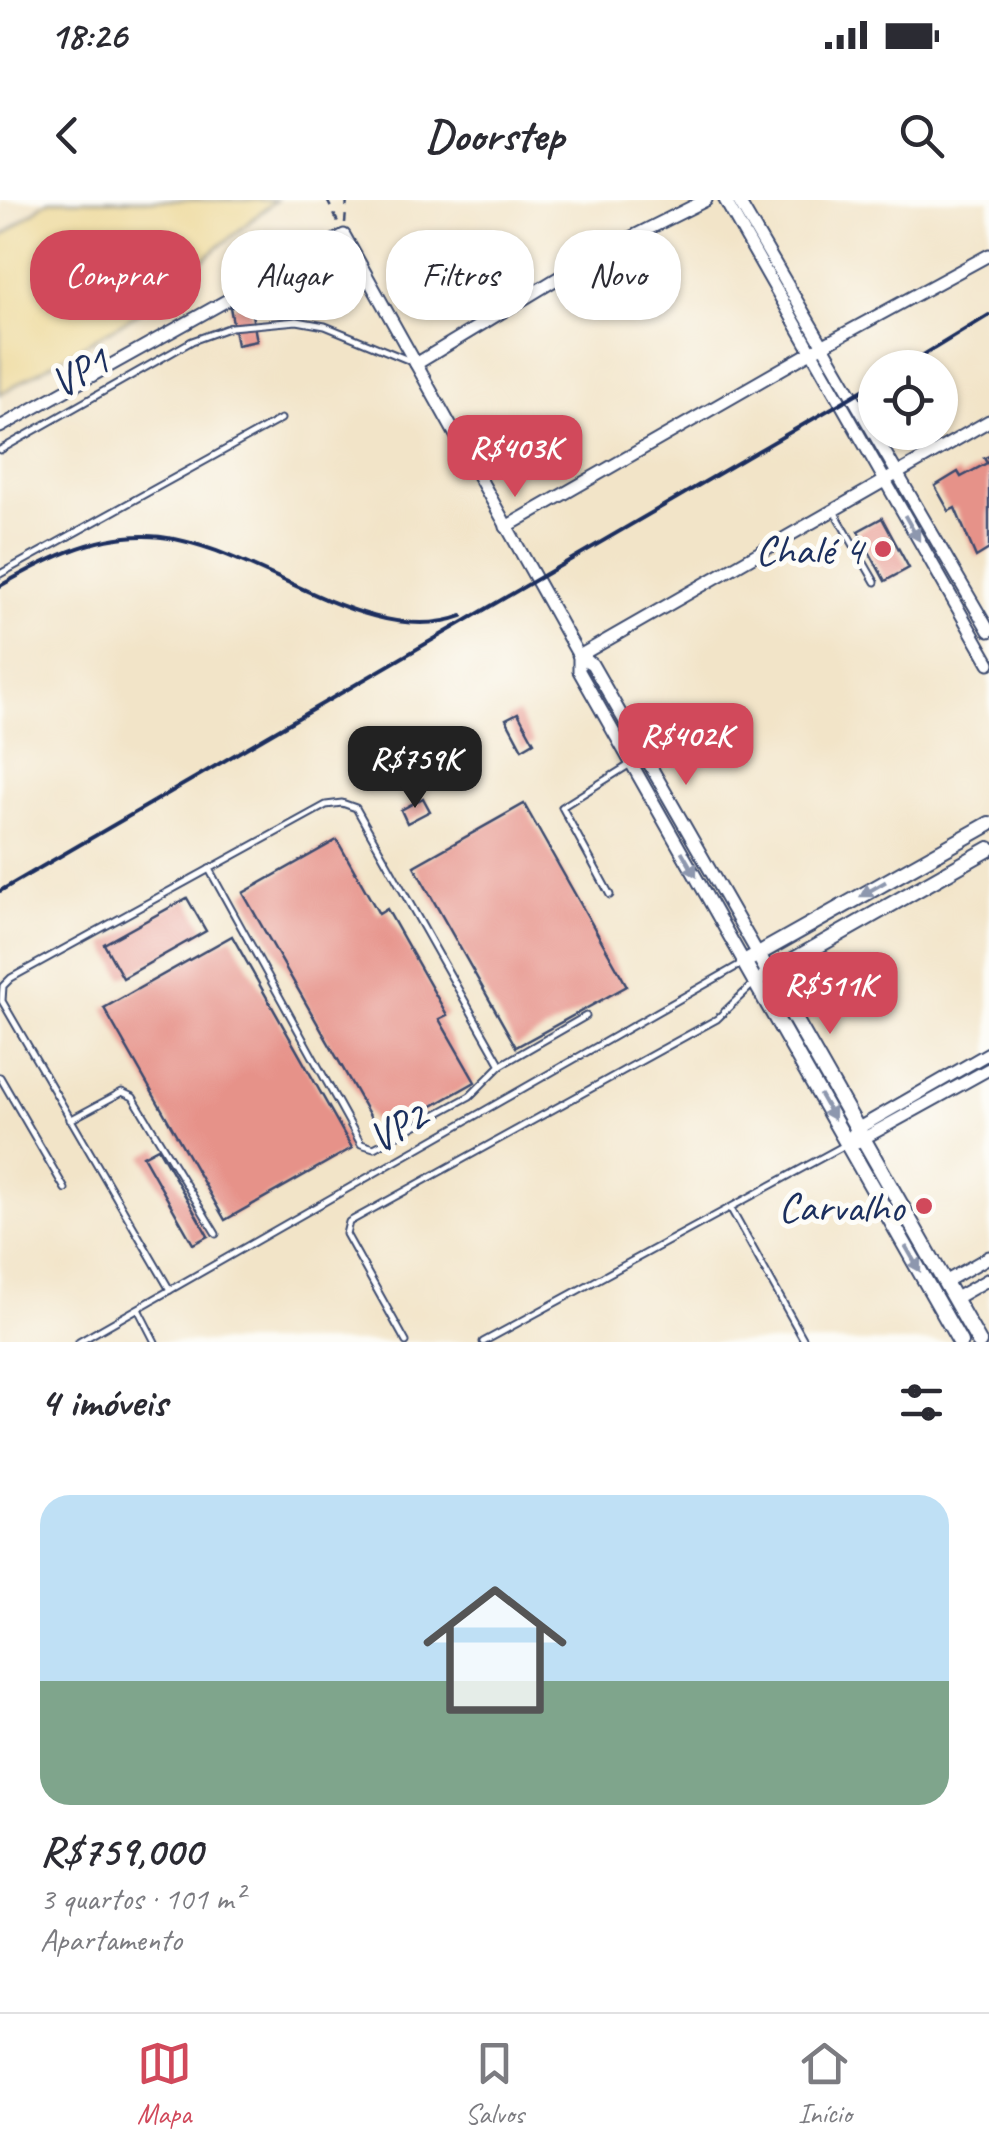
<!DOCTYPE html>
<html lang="pt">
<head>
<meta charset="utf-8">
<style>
  body { margin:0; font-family:Caveat,sans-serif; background:#f7f7f7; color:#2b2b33; height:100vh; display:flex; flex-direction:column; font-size:38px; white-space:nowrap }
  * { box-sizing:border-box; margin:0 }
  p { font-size:32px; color:#7c7c81 }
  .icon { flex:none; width:55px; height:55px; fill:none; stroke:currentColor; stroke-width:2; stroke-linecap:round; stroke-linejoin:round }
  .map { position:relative; height:1142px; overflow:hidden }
  .details { display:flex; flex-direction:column; background:#fff; flex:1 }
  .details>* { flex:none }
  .banner { position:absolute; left:30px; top:30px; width:930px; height:90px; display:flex; gap:20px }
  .fabs { position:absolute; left:858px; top:150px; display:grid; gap:20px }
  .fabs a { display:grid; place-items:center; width:100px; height:100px; border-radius:50%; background:#fff; box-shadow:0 2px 8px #0004; font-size:50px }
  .price { position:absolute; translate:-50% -85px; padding:0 22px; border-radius:20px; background:#d1495b; color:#fff; font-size:32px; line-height:65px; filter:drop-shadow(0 2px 5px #0008) }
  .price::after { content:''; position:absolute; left:50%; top:60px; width:30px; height:22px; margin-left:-15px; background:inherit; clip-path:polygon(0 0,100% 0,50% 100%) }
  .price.selected { background:#222; color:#fff }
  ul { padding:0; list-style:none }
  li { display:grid; align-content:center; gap:20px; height:530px; padding:0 40px }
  li span { display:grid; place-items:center; height:310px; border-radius:30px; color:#555 }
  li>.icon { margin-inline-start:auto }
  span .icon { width:180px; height:180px; fill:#fffc; stroke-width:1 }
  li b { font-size:42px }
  h2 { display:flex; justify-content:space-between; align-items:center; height:120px; padding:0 40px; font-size:42px }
  .tag { padding:0 35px; border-radius:40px; background:#fff; box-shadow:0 2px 8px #0004; font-size:35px; line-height:90px }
  .tag.selected { background:#d1495b; color:#fff }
  .status { display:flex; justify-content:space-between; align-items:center; height:70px; padding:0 50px; background:#fff; direction:ltr }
  .status svg { height:28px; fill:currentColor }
  header { display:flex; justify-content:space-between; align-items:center; height:130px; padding:0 40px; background:#fff; font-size:45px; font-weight:800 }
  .dock { display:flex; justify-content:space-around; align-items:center; height:140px; border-top:2px solid #e1e1e2; background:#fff; font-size:28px; color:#7c7c81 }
  .dock a { display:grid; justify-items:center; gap:5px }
  .dock .selected { color:#d1495b }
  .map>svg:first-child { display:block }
  .sand { fill:#eeda9e; stroke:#84847e; stroke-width:2.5 }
  .building { fill:#e69289 }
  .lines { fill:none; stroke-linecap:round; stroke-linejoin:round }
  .service-casing { stroke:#3b4a6e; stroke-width:9 }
  .minor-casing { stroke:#3b4a6e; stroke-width:15 }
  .tertiary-casing { stroke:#3b4a6e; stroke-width:18 }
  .path { stroke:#3b4a6e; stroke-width:2.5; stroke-dasharray:8 8; stroke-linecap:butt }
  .service { stroke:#fff; stroke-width:5 }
  .minor { stroke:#fff; stroke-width:11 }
  .tertiary { stroke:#fff; stroke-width:14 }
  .rail { stroke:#1b2f5e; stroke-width:4 }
  .oneway { fill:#8d97ae }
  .poi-dot { fill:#d1495b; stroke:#fdfcf7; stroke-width:4 }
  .labels { text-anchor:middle; stroke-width:10; stroke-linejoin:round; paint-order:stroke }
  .street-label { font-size:42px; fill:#1b2f5e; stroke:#fdfcf7 }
  .poi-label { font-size:42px; fill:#1b2f5e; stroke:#fdfcf7; text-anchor:end }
</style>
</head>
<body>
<div class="status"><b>18:26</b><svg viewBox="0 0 49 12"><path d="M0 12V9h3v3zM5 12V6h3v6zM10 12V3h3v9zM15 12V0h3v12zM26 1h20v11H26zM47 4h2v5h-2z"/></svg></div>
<header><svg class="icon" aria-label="back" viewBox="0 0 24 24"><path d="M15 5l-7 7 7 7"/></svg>Doorstep<svg class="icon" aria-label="search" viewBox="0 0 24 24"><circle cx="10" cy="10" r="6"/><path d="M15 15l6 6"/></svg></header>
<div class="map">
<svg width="989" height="1142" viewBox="0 0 989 1142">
  <rect width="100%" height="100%" fill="#fdfcf7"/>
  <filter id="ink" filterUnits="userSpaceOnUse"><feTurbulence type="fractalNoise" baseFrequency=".01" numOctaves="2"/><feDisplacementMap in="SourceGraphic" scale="20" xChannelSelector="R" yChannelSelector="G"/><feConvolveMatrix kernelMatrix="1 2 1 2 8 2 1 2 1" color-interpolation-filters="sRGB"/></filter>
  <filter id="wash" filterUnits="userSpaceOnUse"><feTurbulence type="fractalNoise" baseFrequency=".0048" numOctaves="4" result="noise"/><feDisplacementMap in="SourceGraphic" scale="40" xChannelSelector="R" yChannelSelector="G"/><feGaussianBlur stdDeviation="2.25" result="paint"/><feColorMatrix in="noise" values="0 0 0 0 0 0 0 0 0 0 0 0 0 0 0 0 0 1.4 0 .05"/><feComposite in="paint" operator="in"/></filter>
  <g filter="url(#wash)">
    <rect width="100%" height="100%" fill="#f2e4c8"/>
    <path class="sand" d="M49,0H276L136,115L0,194V38Z"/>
    <g id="blocks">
      <g class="building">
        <path d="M250,104L257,141L237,145L230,107Z"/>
        <path d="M989,256V349L976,357L955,308L949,311L935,286L958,272L961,277L987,263L984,258Z"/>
        <path d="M882,318L909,368L885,381L858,331Z"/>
        <path d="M518,513L534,542L522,549L506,519Z"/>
        <path d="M423,598L430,611L407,623L401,610Z"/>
        <path d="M524,604L627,786L516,847L414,666Z"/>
        <path d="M337,640L379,714L387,709L447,815L439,819L475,882L381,935L243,693Z"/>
        <path d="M187,698L206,731L123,778L104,744Z"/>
        <path d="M232,736L352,948L225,1020L104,808Z"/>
        <path d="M158,948L208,1036L193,1044L143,956Z"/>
      </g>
    </g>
  </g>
  <g filter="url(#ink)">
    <use href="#blocks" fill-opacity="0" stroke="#3b4a6e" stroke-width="2.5"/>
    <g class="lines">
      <defs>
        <g id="service">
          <path d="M0,250L192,141L231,127L297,121L325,126L413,162"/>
          <path d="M834,311L875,382"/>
          <path d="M0,374L281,219"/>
          <path d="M209,669L361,944L374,948L470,896L501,865"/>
          <path d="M610,695L562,607L629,565"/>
          <path d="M0,877L65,989"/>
          <path d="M70,920L122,892L133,897L216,1034"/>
          <path d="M731,1009L805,1142"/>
          <path d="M170,1090L2,801L3,786L11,778L326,605L342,603L356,608L501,865L586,816"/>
          <path d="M138,1109L155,1142"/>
          <path d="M79,1142L741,764"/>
          <path d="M406,1142L346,1034L349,1022L717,819L753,784"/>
          <path d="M483,1142L845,945"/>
        </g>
        <g id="minor">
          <path d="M725,0L989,463"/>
          <path d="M738,0L989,431"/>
          <path d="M416,164L596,55L706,0"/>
          <path d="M0,227L344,35L579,456L592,464L758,754"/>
          <path d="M506,327L811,152L989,55"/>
          <path d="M579,456L989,221"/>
          <path d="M579,456V471L744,762"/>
          <path d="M857,942L989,869"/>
          <path d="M847,943L857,929L989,853"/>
          <path d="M945,1082L989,1057"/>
          <path d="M954,1099L989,1079"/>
        </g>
        <g id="tertiary">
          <path d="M758,754L979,1142"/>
          <path d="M765,776L989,649"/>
          <path d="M960,1142L744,762L989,624"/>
        </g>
      </defs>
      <use href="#service" class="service-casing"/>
      <use href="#minor" class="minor-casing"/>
      <use href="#tertiary" class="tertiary-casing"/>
      <g class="path">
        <path d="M327,0L339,24"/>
        <path d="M345,23L347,0"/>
      </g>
      <use href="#service" class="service"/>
      <use href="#minor" class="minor"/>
      <use href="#tertiary" class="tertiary"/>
      <g class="rail">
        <path d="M902,168L989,115"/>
        <path d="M0,386C43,361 92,336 143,336C246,335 363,453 462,416"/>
        <path d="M0,691L875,183"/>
      </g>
    </g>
    <defs><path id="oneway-solid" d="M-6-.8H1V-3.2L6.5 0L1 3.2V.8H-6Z" transform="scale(2.5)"/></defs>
    <g class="oneway">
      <use href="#oneway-solid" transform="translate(912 328) rotate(60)"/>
      <use href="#oneway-solid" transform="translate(689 664) rotate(60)"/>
      <use href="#oneway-solid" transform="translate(873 689) rotate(150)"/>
      <use href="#oneway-solid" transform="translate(827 907) rotate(60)"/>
      <use href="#oneway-solid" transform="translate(913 1059) rotate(60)"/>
    </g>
  </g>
  <g class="poi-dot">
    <circle cx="883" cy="349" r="10"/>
    <circle cx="924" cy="1006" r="10"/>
  </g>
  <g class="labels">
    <g class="street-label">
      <text transform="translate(79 171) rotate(-30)" y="15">VP1</text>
      <text transform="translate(397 926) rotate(-30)" y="15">VP2</text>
    </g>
    <g class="poi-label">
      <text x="863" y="364">Chalé 4</text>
      <text x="904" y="1021">Carvalho</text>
    </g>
  </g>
</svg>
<div class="fabs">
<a><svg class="icon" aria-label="locate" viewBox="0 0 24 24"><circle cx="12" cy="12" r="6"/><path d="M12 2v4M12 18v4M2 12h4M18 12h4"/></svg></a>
</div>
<b class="price" style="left:515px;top:300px">R$403K</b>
<b class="price" style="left:686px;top:588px">R$402K</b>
<b class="price selected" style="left:415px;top:611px">R$759K</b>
<b class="price" style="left:830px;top:837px">R$511K</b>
<div class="banner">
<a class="tag selected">Comprar</a>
<a class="tag">Alugar</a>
<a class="tag">Filtros</a>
<a class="tag">Novo</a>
</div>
</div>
<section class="details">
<h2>4 imóveis<svg class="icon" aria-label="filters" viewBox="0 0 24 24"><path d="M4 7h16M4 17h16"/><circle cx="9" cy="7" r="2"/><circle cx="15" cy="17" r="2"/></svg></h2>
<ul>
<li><span style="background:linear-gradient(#bfe0f5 60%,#7fa58c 0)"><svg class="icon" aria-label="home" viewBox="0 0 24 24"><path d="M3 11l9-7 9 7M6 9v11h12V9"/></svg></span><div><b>R$759,000</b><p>3 quartos · 101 m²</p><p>Apartamento</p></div></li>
</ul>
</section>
<nav class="dock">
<a class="selected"><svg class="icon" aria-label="map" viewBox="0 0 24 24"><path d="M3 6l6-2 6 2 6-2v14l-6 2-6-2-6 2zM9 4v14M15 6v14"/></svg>Mapa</a>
<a><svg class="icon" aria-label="saved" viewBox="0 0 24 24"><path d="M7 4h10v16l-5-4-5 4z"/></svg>Salvos</a>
<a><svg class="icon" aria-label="home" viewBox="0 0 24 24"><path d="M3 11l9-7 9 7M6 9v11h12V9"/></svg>Início</a>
</nav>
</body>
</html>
